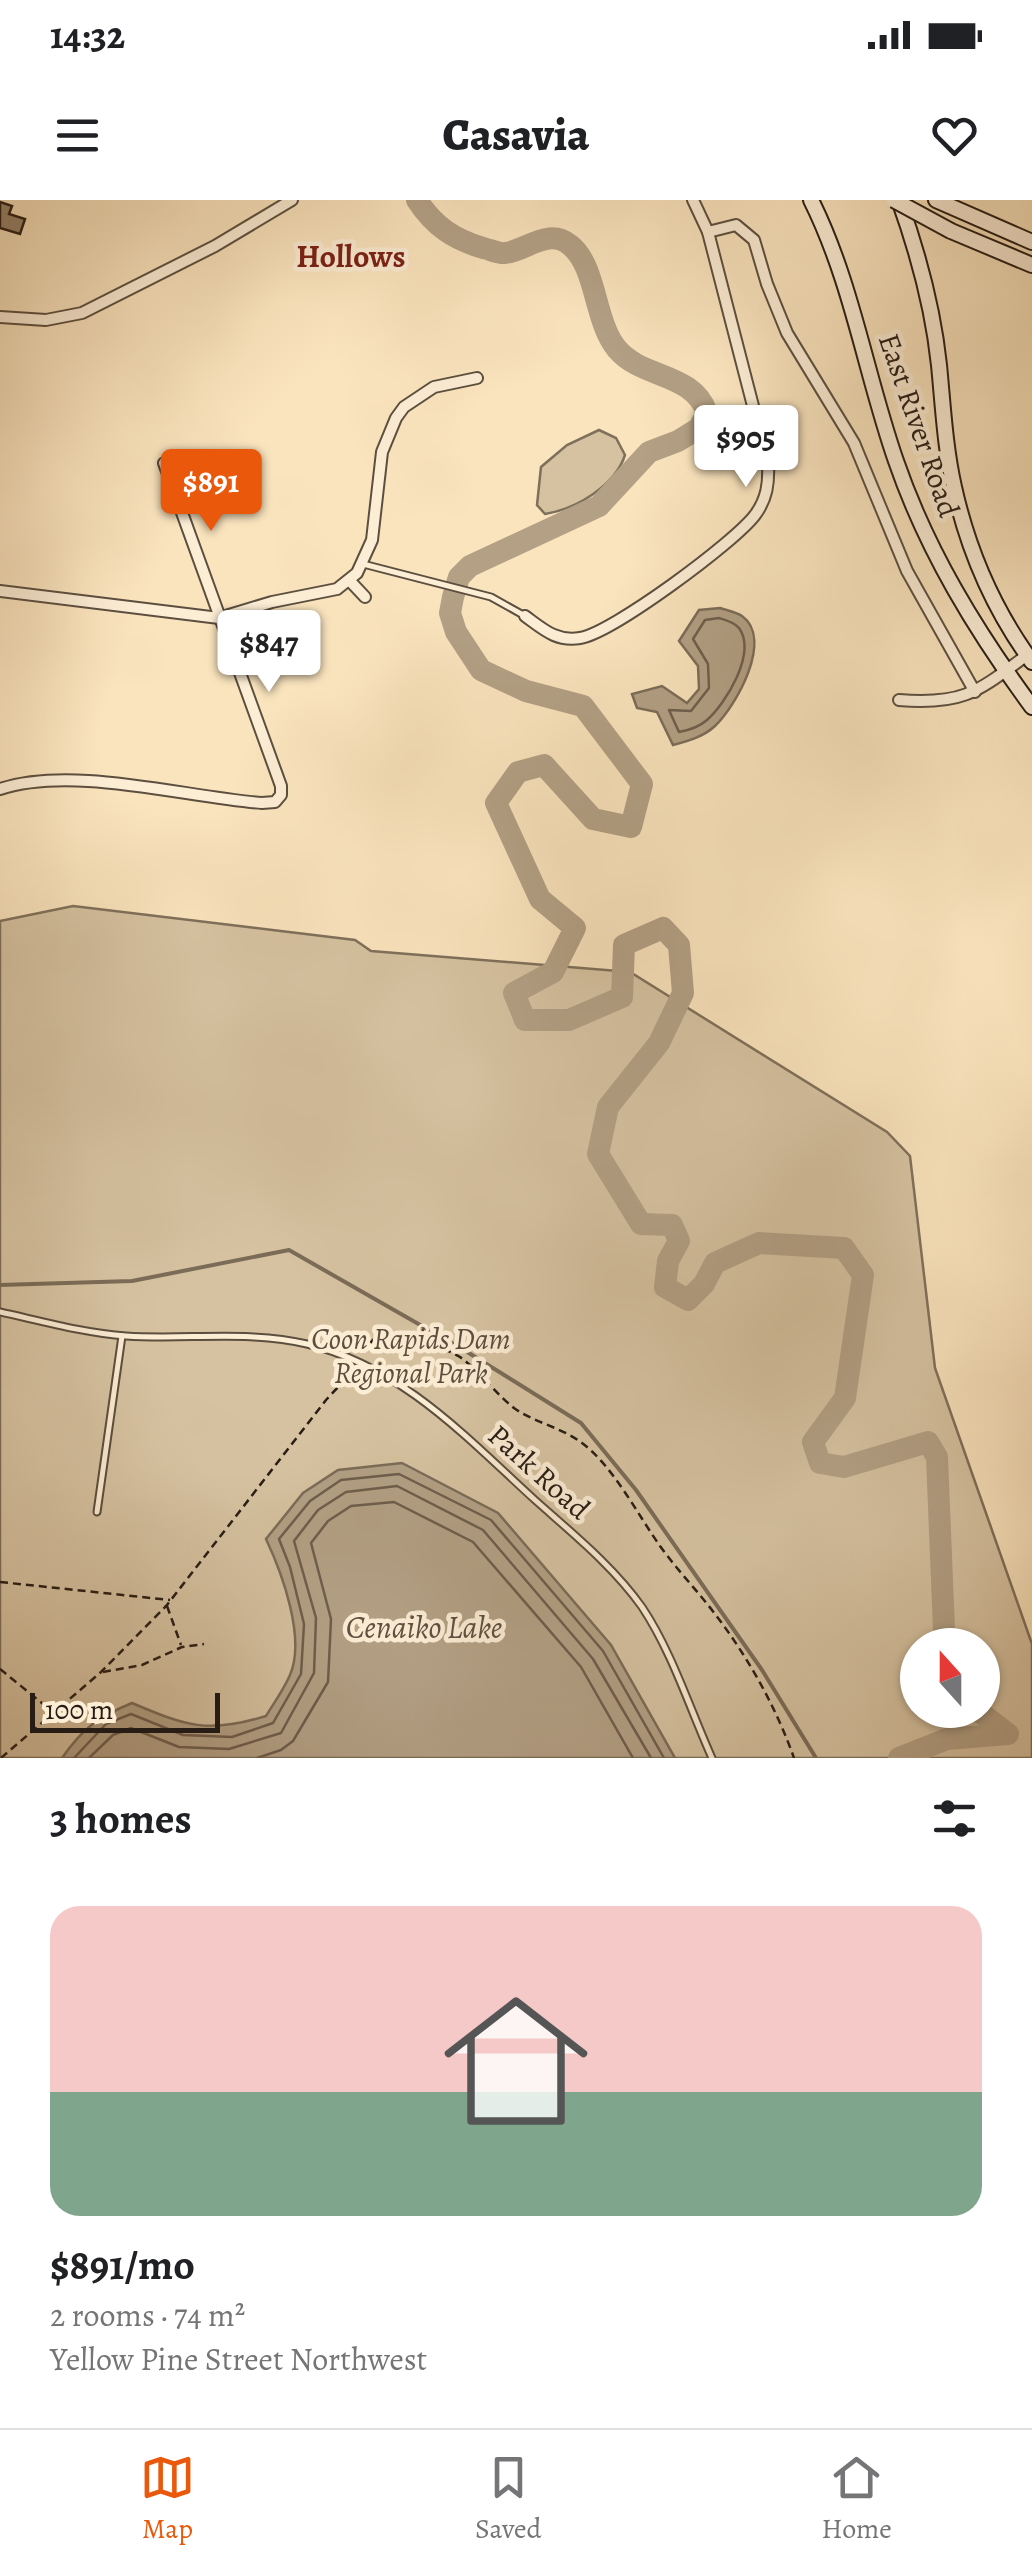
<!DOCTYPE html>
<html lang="en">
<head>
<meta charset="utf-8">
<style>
  body { margin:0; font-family:Alegreya,serif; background:#f2f2f2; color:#202124; height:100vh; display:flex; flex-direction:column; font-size:38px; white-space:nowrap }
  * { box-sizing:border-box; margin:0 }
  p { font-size:32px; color:#757577 }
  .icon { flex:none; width:55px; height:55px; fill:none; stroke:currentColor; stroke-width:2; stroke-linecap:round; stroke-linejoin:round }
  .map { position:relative; height:1558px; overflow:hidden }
  .side { display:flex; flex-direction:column; background:#fff; flex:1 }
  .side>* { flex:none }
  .needle { width:65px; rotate:339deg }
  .fabs { position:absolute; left:900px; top:1428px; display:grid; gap:20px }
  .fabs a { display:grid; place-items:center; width:100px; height:100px; border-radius:50%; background:#fff; box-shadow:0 2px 8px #0004; font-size:50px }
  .scale { position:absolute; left:30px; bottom:25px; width:190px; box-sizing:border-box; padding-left:10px; border:5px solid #281d15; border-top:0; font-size:28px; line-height:35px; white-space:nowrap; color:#281d15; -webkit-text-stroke:8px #fcedd5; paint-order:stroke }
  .price { position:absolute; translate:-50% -85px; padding:0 22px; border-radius:10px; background:#fff; color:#222; font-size:32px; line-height:65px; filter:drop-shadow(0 2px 5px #0008) }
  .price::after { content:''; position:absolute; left:50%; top:60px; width:30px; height:22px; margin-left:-15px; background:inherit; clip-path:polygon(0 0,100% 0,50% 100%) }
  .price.active { background:#ea580c; color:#fff }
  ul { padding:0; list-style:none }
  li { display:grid; align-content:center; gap:20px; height:530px; padding:0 50px }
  li span { display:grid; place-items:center; height:310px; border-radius:30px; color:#555 }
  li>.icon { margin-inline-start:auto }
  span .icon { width:180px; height:180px; fill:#fffc; stroke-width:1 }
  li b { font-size:42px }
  h2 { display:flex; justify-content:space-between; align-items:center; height:120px; padding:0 50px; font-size:42px }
  .status { display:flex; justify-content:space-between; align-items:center; height:70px; padding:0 50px; background:#fff; direction:ltr }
  .status svg { height:28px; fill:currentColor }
  header { display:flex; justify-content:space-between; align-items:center; height:130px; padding:0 50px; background:#fff; font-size:45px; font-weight:800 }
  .menu { display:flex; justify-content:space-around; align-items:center; height:140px; border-top:2px solid #e0e0e0; background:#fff; font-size:28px; color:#757577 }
  .menu a { display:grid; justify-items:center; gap:5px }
  .menu .active { color:#ea580c }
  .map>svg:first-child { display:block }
  .green { fill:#d6c2a1; stroke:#7f705b; stroke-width:2.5; fill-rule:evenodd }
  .water { fill:#b3a085; stroke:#7b6c58; stroke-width:2.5 }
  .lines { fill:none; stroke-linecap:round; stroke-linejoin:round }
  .shore { stroke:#6e5e4d; stroke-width:2.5 }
  .stream { stroke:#7b6c58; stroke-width:4 }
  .river { stroke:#b3a085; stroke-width:22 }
  .building { fill:#95846d; stroke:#281d15; stroke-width:2.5 }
  .service-casing { stroke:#5c4f3f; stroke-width:9 }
  .minor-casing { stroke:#5c4f3f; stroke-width:14 }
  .secondary-casing { stroke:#281d15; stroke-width:18 }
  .path { stroke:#281d15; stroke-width:2.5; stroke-dasharray:8 5; stroke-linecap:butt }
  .service { stroke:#fcedd5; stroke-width:5 }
  .minor { stroke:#fcedd5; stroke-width:10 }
  .secondary { stroke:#fcedd5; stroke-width:14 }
  .secondary-bridge-casing { stroke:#281d15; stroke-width:18; stroke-linecap:butt }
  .secondary-bridge { stroke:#fcedd5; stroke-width:14 }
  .labels { text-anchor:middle; stroke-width:9; stroke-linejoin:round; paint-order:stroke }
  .street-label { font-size:30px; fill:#281d15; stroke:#fcedd5 }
  .park-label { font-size:30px; font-style:italic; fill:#5c4f3f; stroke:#fcedd5 }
  .neighbourhood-label { font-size:32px; font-weight:bold; fill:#7a1f14; stroke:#fcedd5 }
  .water-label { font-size:32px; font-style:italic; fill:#605142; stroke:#fcedd5 }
</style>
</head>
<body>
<div class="status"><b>14:32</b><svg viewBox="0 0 49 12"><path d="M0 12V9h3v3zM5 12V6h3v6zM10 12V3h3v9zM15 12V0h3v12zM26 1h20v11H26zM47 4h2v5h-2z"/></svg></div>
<header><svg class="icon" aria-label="menu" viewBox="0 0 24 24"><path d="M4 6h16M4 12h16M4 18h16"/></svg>Casavia<svg class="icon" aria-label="heart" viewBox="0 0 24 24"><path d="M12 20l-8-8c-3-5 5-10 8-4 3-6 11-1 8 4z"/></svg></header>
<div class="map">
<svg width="1032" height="1558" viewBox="0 0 1032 1558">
  <rect width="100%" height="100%" fill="#fae4be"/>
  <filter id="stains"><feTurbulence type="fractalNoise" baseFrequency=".002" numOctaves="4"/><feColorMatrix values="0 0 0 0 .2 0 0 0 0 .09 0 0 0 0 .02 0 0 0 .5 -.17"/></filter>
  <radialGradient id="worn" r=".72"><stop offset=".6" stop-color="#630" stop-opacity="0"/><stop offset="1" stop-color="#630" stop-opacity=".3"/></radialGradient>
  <g class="green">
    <path d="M599,230L616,238L625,255C615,286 576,309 545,314L537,305L541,267L567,245Z"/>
    <path d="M73,706L355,740L371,751L630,772L887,932L910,956L935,1168L1032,1444V1558H0V721ZM918,1445H982V1510H918Z"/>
  </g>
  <g class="water">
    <path d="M720,408C726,410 737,412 742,416C774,439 736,506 715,526C703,537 688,541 673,545L657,512L637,508L632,494L662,486L687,503L699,489L698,466L679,441L699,410Z"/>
    <path d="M402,1263L498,1313L611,1445L675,1558H62C83,1528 98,1517 132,1503C186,1526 208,1534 266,1516C274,1503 284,1489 290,1475C306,1438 282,1373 266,1339L303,1293L338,1270Z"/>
  </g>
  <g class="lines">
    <g class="shore">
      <path d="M719,418C726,420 734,422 739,428C757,453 726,503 707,520C699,527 690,530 679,532L669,510L691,511L709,488L708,464L693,439L705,420Z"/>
      <path d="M74,1558L106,1524L131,1514L183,1535L232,1537L273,1523L301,1474L304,1424L290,1367L279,1339L310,1301L341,1280L399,1274L491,1320L603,1451L664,1558"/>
      <path d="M89,1558L113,1535L131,1528L179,1547L229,1549L281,1533L314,1473L316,1418L294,1341L318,1310L346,1292L397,1286L483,1330L593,1459L651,1558"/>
      <path d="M257,1558L281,1550L293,1541L328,1482L331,1419L311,1343L328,1321L351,1306L394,1302L473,1342L581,1467L633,1558"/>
    </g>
    <path class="stream" d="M0,1085L132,1081L289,1050L464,1150L581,1223L636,1290L762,1470L816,1558"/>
    <g class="river">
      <path d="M417,0C434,26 453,39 483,48C489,49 499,54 505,53C526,51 548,27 570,45C597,66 594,122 617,149C642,179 693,172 707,213L699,228L678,241L649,252L599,306L470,366L459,377L453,397L450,413L456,432L481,470L526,491L583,506L642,584L631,627L593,619L544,565L518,572L496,603L540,699L575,728L553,772L514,793L525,820H569L622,797L624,745L663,728L679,745L683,793L659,843L608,907L598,954L641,1024L672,1025L679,1041L668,1061L665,1087L688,1100L704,1084L715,1063L759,1043L844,1048L863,1075L845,1198L813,1242L820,1263L844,1267L928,1242L937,1257L944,1430L948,1445"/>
      <path d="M899,1558L947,1539L1008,1534L977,1510"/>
    </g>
  </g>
  <path class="building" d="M0,2L12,6L9,14L25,19L20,34L0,28Z"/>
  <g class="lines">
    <defs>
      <g id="service">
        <path d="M363,364L491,397L525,416"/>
        <path d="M0,1112C41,1121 84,1133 126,1136C186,1140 248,1130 307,1144C401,1166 467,1238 535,1300C572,1333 613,1366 642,1407C672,1452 690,1509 712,1558"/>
        <path d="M97,1312L122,1136"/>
      </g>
      <g id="minor">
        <path d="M708,32L736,25L754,40L767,84L787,133L854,243L907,371L975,492"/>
        <path d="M0,117L46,120L82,113L215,46L292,0"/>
        <path d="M350,381L365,397"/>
        <path d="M0,391L219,418L272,402L337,389L357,373L372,340L382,252L396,218L404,207L434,187L477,178"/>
        <path d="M525,416C543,429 556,442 580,438C612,433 735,342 755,315C767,299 769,283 768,264L708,32L693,0"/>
        <path d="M899,500C964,505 977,492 1027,455"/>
        <path d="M0,589C73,565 184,597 262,603L275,602L281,595V586L164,263"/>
      </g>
      <g id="secondary">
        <path d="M811,0C852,82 866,175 896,261C927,351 976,431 1032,507"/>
        <path d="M899,0C918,53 933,108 939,165C943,206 945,247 954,287C968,350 994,410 1032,462"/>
        <path d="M936,0L1032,42"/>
        <path d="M951,31L1032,65"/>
      </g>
    </defs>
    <use href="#service" class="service-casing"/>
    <use href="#minor" class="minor-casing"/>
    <use href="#secondary" class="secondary-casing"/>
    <g class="path">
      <path d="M362,1153C368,1144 375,1136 385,1134C399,1132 453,1150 464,1160C482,1174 496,1194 514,1208C535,1223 561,1227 582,1243C613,1266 638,1315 660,1346C675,1367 692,1385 708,1405C744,1450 775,1504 794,1558"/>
      <path d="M0,1382L170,1400"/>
      <path d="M167,1406L181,1445"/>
      <path d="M0,1469L53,1512"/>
      <path d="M103,1472L142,1465L182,1447L204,1444"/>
      <path d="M1,1558L101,1472L167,1405L326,1200L355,1169"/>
    </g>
    <use href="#service" class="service"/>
    <use href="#minor" class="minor"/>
    <use href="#secondary" class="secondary"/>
    <defs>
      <path id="secondary-bridge" d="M894,0L951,31"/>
    </defs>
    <use href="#secondary-bridge" class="secondary-bridge-casing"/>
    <use href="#secondary-bridge" class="secondary-bridge"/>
  </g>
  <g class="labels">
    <g class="street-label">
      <text transform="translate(919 225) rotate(71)" y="10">East River Road</text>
      <text transform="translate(539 1272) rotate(42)" y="10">Park Road</text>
    </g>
    <g class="park-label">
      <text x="411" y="1149">Coon Rapids Dam<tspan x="411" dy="34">Regional Park</tspan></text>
    </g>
    <g class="neighbourhood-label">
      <text x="351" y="67">Hollows</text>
    </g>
    <g class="water-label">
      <text x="424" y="1438">Cenaiko Lake</text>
    </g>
  </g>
  <rect width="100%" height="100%" filter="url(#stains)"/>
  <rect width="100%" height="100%" fill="url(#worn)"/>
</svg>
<div class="fabs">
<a><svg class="needle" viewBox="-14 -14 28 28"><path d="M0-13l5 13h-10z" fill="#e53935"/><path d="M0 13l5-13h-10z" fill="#757577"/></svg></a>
</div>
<div class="scale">100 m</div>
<b class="price" style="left:746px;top:290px">$905</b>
<b class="price active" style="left:211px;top:334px">$891</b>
<b class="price" style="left:269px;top:495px">$847</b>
</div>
<section class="side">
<h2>3 homes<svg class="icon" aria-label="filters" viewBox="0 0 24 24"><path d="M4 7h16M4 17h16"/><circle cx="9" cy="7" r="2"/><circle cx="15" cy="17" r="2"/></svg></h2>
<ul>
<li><span style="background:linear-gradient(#f6c9c9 60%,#7fa58c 0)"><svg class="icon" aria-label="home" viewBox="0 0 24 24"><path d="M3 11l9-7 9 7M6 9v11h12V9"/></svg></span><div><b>$891/mo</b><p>2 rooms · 74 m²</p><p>Yellow Pine Street Northwest</p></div></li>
</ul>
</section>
<nav class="menu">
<a class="active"><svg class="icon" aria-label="map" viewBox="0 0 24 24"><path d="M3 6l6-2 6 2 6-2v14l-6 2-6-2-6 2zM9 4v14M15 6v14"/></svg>Map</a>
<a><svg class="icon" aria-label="saved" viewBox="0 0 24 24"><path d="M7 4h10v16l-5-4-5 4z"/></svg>Saved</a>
<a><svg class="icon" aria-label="home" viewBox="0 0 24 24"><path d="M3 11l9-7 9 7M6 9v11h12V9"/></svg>Home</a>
</nav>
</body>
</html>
